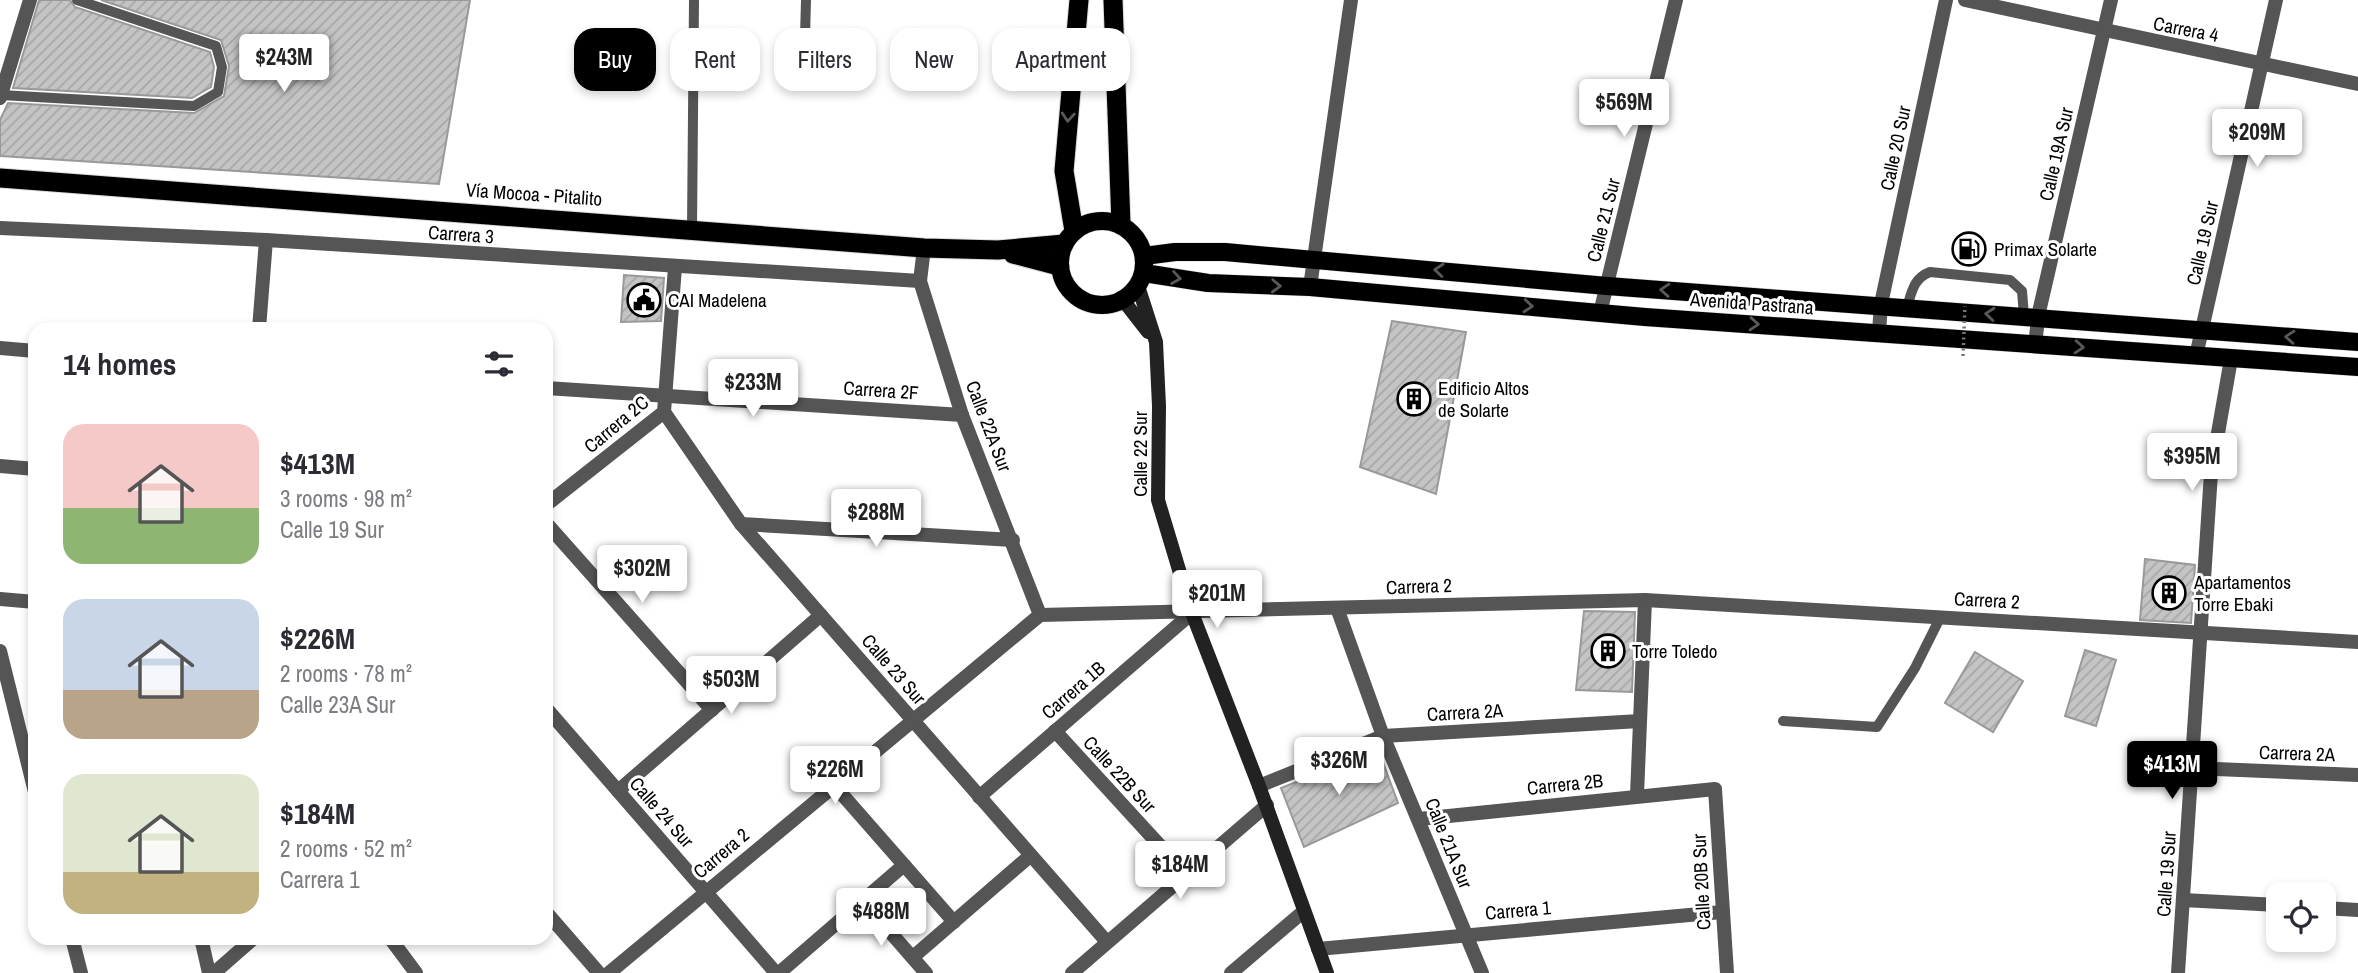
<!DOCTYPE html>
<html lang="en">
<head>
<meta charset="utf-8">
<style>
  body { margin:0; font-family:"Archivo Narrow",sans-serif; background:#f2f2f3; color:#2b2b33; height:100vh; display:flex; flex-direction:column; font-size:26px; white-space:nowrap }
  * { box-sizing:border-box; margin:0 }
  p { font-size:23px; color:#7c7c81 }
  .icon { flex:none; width:38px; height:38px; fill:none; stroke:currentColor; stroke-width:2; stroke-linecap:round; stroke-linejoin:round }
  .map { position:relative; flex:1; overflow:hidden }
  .details { position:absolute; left:28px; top:322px; width:525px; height:623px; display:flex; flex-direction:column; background:#fff; border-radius:21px; box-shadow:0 4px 10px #0003 }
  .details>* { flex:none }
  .banner { position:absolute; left:574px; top:28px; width:665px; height:63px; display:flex; gap:14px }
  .buttons { position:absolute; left:2266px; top:882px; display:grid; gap:14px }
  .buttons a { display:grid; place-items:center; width:70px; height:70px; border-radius:14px; background:#fff; box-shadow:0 4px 10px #0003; font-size:35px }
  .price { position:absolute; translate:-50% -60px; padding:0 16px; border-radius:7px; background:#fff; color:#222; font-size:23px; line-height:46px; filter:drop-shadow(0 2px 4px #0008) }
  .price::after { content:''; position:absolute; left:50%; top:42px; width:21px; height:16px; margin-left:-10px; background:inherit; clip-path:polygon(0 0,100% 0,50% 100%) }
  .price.selected { background:#000; color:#fff }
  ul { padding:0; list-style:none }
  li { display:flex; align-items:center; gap:21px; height:175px; padding:0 35px }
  li span { display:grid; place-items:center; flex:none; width:196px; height:140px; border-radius:21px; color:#555 }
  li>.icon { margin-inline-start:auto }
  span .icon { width:84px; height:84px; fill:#fffc; stroke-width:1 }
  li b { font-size:30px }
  h2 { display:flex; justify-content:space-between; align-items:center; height:84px; padding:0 35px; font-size:30px }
  .pill { padding:0 24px; border-radius:21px; background:#fff; box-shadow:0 4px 10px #0003; font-size:24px; line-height:63px }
  .pill.selected { background:#000; color:#fff }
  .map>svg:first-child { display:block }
  .building { fill:url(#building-hatch); stroke:#999; stroke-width:2 }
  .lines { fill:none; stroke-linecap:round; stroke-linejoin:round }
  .primary-casing { stroke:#dbdbdb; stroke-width:19 }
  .trunk-casing { stroke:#dbdbdb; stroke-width:21 }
  .service { stroke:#555; stroke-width:10 }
  .minor { stroke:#555; stroke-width:14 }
  .secondary { stroke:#222; stroke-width:14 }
  .primary { stroke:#000; stroke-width:18 }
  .trunk { stroke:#000; stroke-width:19 }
  .path-bridge { stroke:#777; stroke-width:3.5; stroke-dasharray:2 3.5; stroke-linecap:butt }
  .oneway { stroke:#595959 }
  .labels { text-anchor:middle; stroke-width:6; stroke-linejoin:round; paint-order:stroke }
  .street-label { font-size:19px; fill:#000; stroke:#fff }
  .poi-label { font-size:19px; fill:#000; stroke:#fff; text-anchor:start }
</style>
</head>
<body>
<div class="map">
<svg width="2358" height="973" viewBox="0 0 2358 973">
  <defs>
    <pattern id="building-hatch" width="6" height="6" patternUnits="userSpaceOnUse" patternTransform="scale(1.75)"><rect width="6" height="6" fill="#c4c4c4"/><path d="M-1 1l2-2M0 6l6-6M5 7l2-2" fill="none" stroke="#a7a7a7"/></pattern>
  </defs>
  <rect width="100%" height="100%" fill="#fff"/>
  <g class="building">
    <path d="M39,0H70L75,7L210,52L214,67L211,87L192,98L13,88Z"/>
    <path d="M101,0H470L439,184L0,156V120L8,103L194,113L224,96L229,66L221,40Z"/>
    <path d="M624,275L664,278L661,321L621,322Z"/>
    <path d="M1392,321L1466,332L1436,494L1360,467Z"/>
    <path d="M2145,559L2195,565L2191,623L2140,620Z"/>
    <path d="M1584,611L1635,612L1632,692L1576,690Z"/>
    <path d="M2085,650L2116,660L2096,726L2065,716Z"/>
    <path d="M1975,652L2023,681L1993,732L1945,703Z"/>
    <path d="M1378,749L1398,803L1304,847L1281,788Z"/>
  </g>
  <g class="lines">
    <defs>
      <g id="primary">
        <circle cx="1102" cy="263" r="42"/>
        <path d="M1144,256L1175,252H1225L1607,286L2358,342"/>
        <path d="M1144,273L1208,283L1310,287L1645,317L2358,367"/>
      </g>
      <g id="trunk">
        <path d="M1113,0L1121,225"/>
        <path d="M0,178L924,248L998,250L1064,244"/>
        <path d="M1074,231L1064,171L1079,0"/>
        <path d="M1013,254L1059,266"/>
      </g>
    </defs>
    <use href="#primary" class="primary-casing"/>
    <use href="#trunk" class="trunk-casing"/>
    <g class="service">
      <path d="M806,0L804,75L848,76"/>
      <path d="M1,95L194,106L218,92L222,67L216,46L77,0"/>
      <path d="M692,228L694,0"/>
      <path d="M1907,307C1912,291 1914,278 1930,272L2010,280L2022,291L2024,316"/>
      <path d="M1783,721L1877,727L1915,668L1941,616"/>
    </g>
    <g class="minor">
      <path d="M1965,0L2358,84"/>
      <path d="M0,98L30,0"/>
      <path d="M0,228L266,240L920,281"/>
      <path d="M924,248L920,281L962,415L1040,615"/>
      <path d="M1310,287L1351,0"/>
      <path d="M1600,313L1676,0"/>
      <path d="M259,329L266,240"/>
      <path d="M1879,332L1881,304L1946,0"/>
      <path d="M2035,344L2039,312L2111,0"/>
      <path d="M0,348L35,351"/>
      <path d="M2196,356L2276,0"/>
      <path d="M546,388L962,415"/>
      <path d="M664,412L741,524L1107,942"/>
      <path d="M0,466L35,469"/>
      <path d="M546,505L664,412L675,267"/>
      <path d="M546,523L712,710"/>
      <path d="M741,524L1013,540"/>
      <path d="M0,599L35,602"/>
      <path d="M1337,608L1383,736L1482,973"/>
      <path d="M0,651L35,792"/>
      <path d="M546,708L776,973"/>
      <path d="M1055,731L1185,873"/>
      <path d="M2192,768L2358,775"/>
      <path d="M833,784L954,922"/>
      <path d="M1259,786L1383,736L1640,721"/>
      <path d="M618,791L821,615"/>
      <path d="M1637,795L1645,600"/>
      <path d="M979,797L1192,613"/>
      <path d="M1419,819L1715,789L1727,973"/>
      <path d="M2183,900L2278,905"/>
      <path d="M863,901L926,973"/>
      <path d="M2324,908L2358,910"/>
      <path d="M546,912L599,973"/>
      <path d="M72,938L81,973"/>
      <path d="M201,938L209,973"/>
      <path d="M390,938L416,973"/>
      <path d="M1318,949L1722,912"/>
      <path d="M913,957L1030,856"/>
      <path d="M214,973L254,938"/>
      <path d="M609,973L1040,615L1645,600L2358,642"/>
      <path d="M779,973L904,865"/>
      <path d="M1072,973L1267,805"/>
      <path d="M1231,973L1304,911"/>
      <path d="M2178,973L2211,473L2231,359"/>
    </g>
    <g class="secondary">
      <path d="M1138,286L1156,342L1159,406L1158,500L1192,613L1259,786L1327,973"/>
      <path d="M1123,300L1148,332"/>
    </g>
    <use href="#primary" class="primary"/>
    <use href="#trunk" class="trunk"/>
    <path class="path-bridge" d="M1963,356L1965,306"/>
  </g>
  <defs><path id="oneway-chevron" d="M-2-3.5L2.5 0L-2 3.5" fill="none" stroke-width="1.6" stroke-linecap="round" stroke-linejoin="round" transform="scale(1.75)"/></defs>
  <g class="oneway">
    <use href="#oneway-chevron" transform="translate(1068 117) rotate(95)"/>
    <use href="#oneway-chevron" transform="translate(1439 270) rotate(-175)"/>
    <use href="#oneway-chevron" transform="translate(1176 278) rotate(9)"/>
    <use href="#oneway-chevron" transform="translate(1276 286) rotate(2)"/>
    <use href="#oneway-chevron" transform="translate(1665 290) rotate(-176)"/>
    <use href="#oneway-chevron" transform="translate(1528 306) rotate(5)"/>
    <use href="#oneway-chevron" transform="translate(1990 314) rotate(-175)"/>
    <use href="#oneway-chevron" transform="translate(1754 324) rotate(4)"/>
    <use href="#oneway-chevron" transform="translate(2290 337) rotate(-176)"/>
    <use href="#oneway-chevron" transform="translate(2079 347) rotate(4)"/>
  </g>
  <defs>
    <symbol id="fuel-ring" viewBox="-11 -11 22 22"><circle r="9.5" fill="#fff" stroke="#000" stroke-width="1.5"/><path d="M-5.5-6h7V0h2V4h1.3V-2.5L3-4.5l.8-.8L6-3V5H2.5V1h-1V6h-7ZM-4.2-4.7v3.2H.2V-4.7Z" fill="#000"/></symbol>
    <symbol id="civic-ring" viewBox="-11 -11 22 22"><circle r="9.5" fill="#fff" stroke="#000" stroke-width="1.5"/><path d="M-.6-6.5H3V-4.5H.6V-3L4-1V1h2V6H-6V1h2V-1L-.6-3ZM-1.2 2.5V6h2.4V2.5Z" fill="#000"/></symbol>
    <symbol id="building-ring" viewBox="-11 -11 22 22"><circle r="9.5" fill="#fff" stroke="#000" stroke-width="1.5"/><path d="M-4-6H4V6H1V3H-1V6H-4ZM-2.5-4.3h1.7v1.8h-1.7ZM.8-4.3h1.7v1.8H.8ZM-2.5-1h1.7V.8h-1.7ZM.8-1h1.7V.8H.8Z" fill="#000"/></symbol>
  </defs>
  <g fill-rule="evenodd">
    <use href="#fuel-ring" x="1950" y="230" width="38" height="38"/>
    <use href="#civic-ring" x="625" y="281" width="38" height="38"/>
    <use href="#building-ring" x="1395" y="380" width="38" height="38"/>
    <use href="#building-ring" x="2150" y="574" width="38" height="38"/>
    <use href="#building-ring" x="1589" y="632" width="38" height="38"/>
  </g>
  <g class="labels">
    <g class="street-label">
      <text transform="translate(2186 29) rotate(11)" y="7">Carrera 4</text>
      <text transform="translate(1895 148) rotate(-78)" y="7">Calle 20 Sur</text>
      <text transform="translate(2056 154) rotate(-77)" y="7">Calle 19A Sur</text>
      <text transform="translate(534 194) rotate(4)" y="7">Vía Mocoa - Pitalito</text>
      <text transform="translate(1603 220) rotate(-76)" y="7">Calle 21 Sur</text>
      <text transform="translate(461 234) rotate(4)" y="7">Carrera 3</text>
      <text transform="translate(2202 243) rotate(-77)" y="7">Calle 19 Sur</text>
      <text transform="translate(1752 303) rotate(4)" y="7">Avenida Pastrana</text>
      <text transform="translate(881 390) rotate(4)" y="7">Carrera 2F</text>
      <text transform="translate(616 424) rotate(-40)" y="7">Carrera 2C</text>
      <text transform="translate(989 426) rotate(69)" y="7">Calle 22A Sur</text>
      <text transform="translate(1140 454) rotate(-90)" y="7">Calle 22 Sur</text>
      <text transform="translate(1419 586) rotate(-2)" y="7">Carrera 2</text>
      <text transform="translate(1987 600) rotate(3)" y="7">Carrera 2</text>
      <text transform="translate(894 669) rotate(49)" y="7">Calle 23 Sur</text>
      <text transform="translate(1073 690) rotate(-41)" y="7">Carrera 1B</text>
      <text transform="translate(1465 712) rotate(-3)" y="7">Carrera 2A</text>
      <text transform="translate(2297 753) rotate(2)" y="7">Carrera 2A</text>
      <text transform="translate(1120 774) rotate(47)" y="7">Calle 22B Sur</text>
      <text transform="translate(1565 784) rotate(-6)" y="7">Carrera 2B</text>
      <text transform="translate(662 812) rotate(49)" y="7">Calle 24 Sur</text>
      <text transform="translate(1449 843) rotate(68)" y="7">Calle 21A Sur</text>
      <text transform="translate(721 853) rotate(-40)" y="7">Carrera 2</text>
      <text transform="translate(2166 874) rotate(-86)" y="7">Calle 19 Sur</text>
      <text transform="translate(1701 882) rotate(-93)" y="7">Calle 20B Sur</text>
      <text transform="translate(1518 910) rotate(-5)" y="7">Carrera 1</text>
    </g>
    <g class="poi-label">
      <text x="1994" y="256">Primax Solarte</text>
      <text x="668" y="307">CAI Madelena</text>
      <text x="1438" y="395">Edificio Altos<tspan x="1438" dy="22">de Solarte</tspan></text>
      <text x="2194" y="589">Apartamentos<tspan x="2194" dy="22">Torre Ebaki</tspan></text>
      <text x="1632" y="658">Torre Toledo</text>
    </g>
  </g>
</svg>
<div class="buttons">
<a><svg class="icon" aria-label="locate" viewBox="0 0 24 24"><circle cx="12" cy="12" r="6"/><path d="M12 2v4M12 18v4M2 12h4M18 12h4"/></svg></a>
</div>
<b class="price" style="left:284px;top:94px">$243M</b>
<b class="price" style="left:1624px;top:139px">$569M</b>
<b class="price" style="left:2257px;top:169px">$209M</b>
<b class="price" style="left:753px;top:419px">$233M</b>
<b class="price" style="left:2192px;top:493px">$395M</b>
<b class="price" style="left:876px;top:549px">$288M</b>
<b class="price" style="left:642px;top:605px">$302M</b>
<b class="price" style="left:1217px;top:630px">$201M</b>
<b class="price" style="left:731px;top:716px">$503M</b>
<b class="price" style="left:1339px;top:797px">$326M</b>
<b class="price selected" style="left:2172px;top:801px">$413M</b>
<b class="price" style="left:835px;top:806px">$226M</b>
<b class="price" style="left:1180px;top:901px">$184M</b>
<b class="price" style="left:881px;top:948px">$488M</b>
<div class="banner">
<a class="pill selected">Buy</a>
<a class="pill">Rent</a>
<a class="pill">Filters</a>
<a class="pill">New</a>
<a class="pill">Apartment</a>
</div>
<section class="details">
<h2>14 homes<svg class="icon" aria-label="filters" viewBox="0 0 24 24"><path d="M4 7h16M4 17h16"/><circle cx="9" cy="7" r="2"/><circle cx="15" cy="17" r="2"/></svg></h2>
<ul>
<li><span style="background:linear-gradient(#f6c9c9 60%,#8fb573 0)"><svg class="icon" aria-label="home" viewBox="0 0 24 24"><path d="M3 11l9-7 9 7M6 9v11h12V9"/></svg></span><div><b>$413M</b><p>3 rooms · 98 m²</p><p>Calle 19 Sur</p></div></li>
<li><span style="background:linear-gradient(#c9d6e8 65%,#b9a48a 0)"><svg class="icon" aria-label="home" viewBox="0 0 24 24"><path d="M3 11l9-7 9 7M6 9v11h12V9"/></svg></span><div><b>$226M</b><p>2 rooms · 78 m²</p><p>Calle 23A Sur</p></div></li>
<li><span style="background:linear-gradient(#dfe7d0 70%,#c2b280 0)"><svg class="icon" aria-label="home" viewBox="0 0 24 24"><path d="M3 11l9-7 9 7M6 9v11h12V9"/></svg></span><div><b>$184M</b><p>2 rooms · 52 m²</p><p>Carrera 1</p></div></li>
</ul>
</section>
</div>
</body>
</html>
